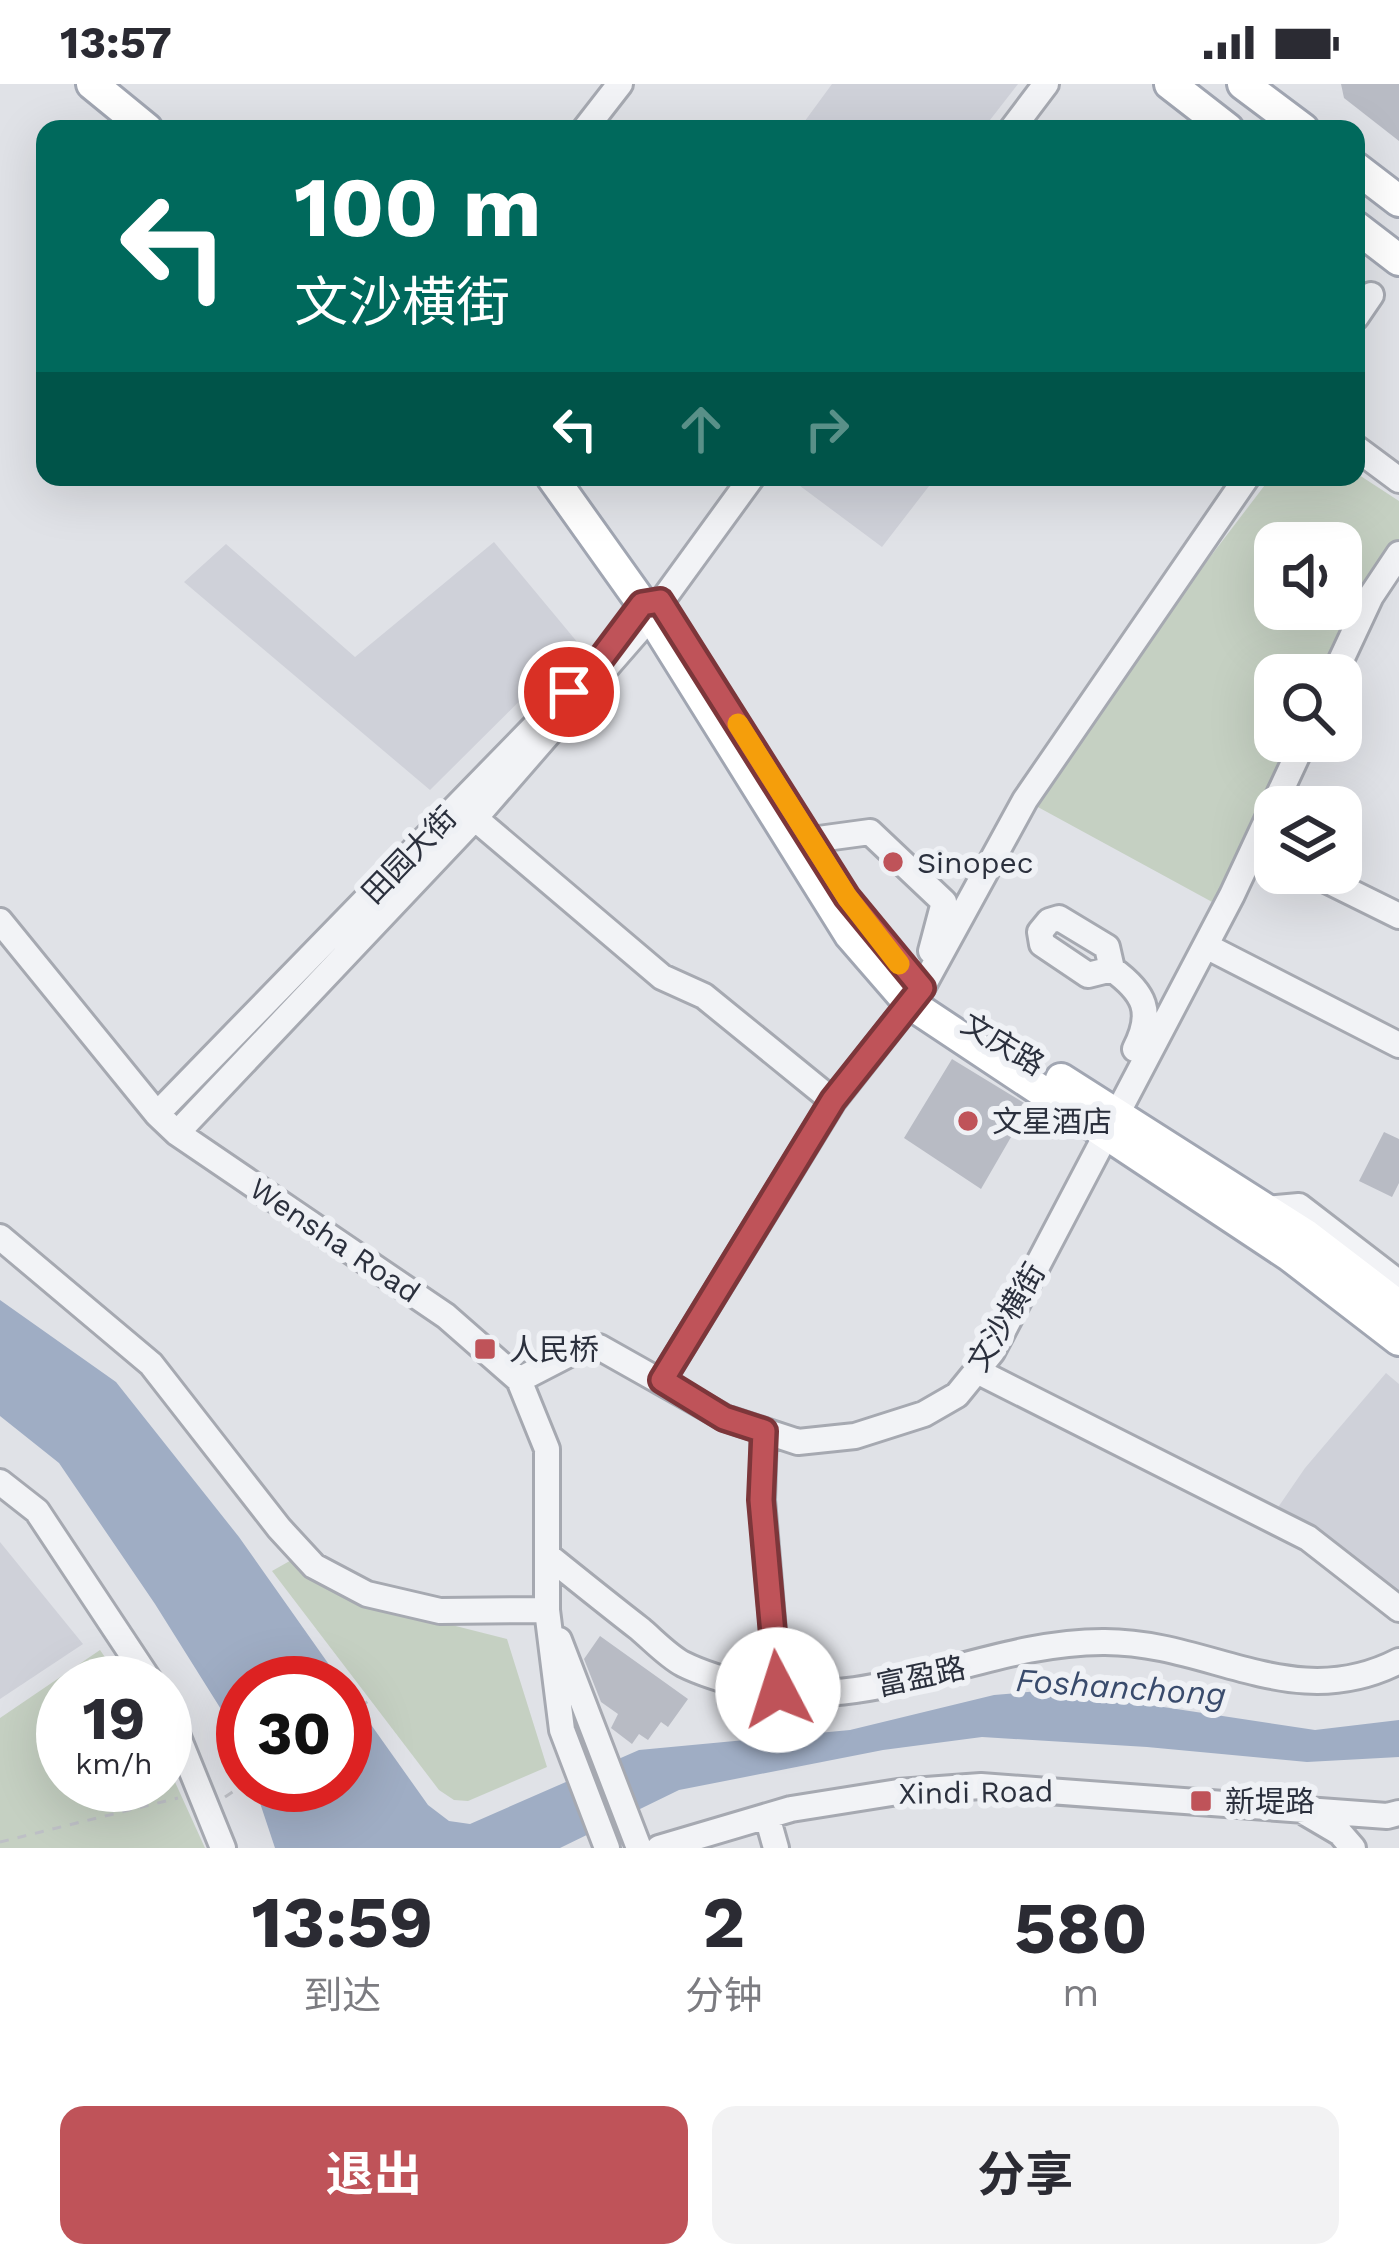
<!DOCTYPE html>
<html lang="zh">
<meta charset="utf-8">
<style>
body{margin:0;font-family:"Work Sans","Noto Sans SC",sans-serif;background:#f2f2f3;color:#2b2b33;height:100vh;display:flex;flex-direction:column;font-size:45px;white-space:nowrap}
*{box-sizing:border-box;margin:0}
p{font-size:39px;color:#7c7c81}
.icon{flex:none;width:66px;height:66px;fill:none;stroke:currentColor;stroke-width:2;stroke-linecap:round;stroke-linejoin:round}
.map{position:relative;height:1764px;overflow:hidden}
.drawer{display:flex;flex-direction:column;background:#fff;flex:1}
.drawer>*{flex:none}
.top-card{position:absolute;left:36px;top:36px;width:1329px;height:366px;border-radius:24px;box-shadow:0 12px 48px #0002;background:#00695c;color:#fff;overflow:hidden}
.fabs{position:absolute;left:1254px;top:438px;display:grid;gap:24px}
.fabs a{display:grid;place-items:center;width:108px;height:108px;border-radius:24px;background:#fff;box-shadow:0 12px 48px #0002;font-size:60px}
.speed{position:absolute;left:36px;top:1572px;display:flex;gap:24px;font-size:60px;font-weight:700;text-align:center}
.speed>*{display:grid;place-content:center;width:156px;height:156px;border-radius:50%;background:#fff;box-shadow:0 12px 48px #0002;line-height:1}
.speed small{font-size:30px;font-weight:400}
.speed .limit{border:18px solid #d22;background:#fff;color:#111}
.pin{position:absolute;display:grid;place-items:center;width:102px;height:102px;color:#fff;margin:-51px;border:6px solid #fff;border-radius:50%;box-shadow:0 3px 12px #0007}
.me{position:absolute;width:132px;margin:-66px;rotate:355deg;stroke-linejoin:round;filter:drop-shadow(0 0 9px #0008)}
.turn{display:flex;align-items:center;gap:42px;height:252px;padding:0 60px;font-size:54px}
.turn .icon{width:156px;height:156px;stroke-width:2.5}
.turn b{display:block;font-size:84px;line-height:102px}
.lanes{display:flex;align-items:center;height:114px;padding:0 60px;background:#0003;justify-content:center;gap:60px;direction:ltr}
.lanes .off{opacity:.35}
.eta{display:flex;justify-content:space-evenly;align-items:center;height:204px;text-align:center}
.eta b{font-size:72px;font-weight:700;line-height:84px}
.action{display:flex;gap:24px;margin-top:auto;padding:24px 60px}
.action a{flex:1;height:138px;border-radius:24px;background:#bf5359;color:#fff;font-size:48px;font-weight:700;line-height:138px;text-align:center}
.action a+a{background:#f2f2f3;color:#2b2b33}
.status{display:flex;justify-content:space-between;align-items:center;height:84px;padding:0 60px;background:#fff;direction:ltr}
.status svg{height:33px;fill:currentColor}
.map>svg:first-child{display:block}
.built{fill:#cfd1d9}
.green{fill:#c5d0c2;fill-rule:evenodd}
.water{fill:#9fadc4}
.building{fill:#b8bbc4}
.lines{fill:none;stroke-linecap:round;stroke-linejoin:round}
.minor-casing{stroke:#a6a9b1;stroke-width:30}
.major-casing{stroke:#a1a6b2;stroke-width:36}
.path{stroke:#bec0c6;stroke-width:3;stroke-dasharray:9 9;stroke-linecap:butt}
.minor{stroke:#f2f3f6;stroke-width:24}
.major{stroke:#fff;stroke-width:30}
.route-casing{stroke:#7c363a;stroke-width:30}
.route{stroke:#bf5359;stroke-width:21}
.slow{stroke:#f59e0b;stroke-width:21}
.poi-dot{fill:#bf5359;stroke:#eff1f5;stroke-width:4.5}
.labels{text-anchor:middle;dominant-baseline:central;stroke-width:12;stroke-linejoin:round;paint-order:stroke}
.street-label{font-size:30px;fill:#2b303d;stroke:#eff1f5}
.poi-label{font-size:30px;fill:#2b303d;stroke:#eff1f5;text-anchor:start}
.water-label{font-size:33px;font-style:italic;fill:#394b6c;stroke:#eff1f5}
</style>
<div class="status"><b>13:57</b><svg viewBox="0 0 49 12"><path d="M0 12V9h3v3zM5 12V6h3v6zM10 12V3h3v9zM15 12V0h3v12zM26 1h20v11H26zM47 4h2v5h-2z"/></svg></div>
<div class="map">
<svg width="1399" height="1764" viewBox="0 0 1399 1764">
<rect width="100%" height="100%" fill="#e0e2e7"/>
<path class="built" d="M 832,0 L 1018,0 L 983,45 L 799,45 Z
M 788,393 L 936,393 L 882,463 Z
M 494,458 L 578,559 L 430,706 L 184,498 L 226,460 L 355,573 Z
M 1386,1289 L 1399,1300 L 1399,1528 L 1270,1435 L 1305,1384 Z
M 0,1458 L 83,1560 L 0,1615 Z"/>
<path class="green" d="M 1356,389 L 1399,417 L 1399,470 L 1334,591 L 1275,591 L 1275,657 L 1303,657 L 1225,825 L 1025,716 L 1271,393 L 1356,393 ZM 1275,459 L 1341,459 L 1341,525 L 1275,525 Z
M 295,1474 L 369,1520 L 507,1555 L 547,1683 L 468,1717 L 454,1716 L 439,1706 L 272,1487 Z
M 100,1566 L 123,1599 L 63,1599 L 63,1701 L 165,1701 L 165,1676 L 205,1764 L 0,1764 L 0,1634 Z"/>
<path class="water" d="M 0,1216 L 116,1298 L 239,1453 L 342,1599 L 243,1599 L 243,1671 L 234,1646 L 155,1520 L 59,1379 L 0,1332 Z
M 345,1604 L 428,1721 L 449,1737 L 470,1740 L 639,1666 L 850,1646 L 994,1611 L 1051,1606 L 1315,1646 L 1399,1636 L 1399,1673 L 1307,1678 L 1147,1663 L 982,1653 L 883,1666 L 679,1706 L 560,1764 L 275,1764 L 254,1701 L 345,1701 Z"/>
<path class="building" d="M 1341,0 L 1399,0 L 1399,57 L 1344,14 Z
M 952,975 L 1029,1022 L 981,1105 L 904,1054 Z
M 1384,1048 L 1399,1055 L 1399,1099 L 1392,1113 L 1359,1097 Z
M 600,1552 L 688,1615 L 668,1643 L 661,1638 L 648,1656 L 639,1650 L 632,1660 L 611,1644 L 618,1630 L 601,1618 L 584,1575 Z"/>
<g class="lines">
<defs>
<path id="minor" d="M 585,45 L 620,0
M 1012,45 L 1046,0
M 1356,233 L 1371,211
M 1356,364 L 1399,396
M 1334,591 L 1371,512 L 1399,470
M 464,725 L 662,893 L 704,912 L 833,1017
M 811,756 L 870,748 L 944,818 L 931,867
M 1312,789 L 1399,832
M 0,837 L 157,1030 L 177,1049 L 446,1232 L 519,1296 L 547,1365 L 547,1526 L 562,1646 L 607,1764
M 1206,862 L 1399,961
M 1112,885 L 1088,891 L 1042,860 L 1040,848 L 1049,837 L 1059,834 L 1107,863 L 1112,885 C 1145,909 1154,928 1135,965
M 157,1030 L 534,643
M 177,1049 L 475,734 L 651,532 L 752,393
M 1266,1125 L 1299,1122 L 1399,1199
M 0,1153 L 151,1280 L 279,1444 L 314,1482 L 367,1510 L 440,1527 L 547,1526
M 977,1287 L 1308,1454 L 1399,1525
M 519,1296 L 579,1265 L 599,1263 L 725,1334 L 798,1358 L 855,1352 L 924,1330 L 957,1311 L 992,1268 L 1232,811 L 1304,657
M 662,1296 L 833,1017 L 922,904 L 1025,716 L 1247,393
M 764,1347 L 762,1416 L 778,1606
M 0,1398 L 37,1427 L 151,1599
M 547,1471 C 578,1496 609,1521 640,1545 C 653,1556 668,1572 683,1580 C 703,1590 731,1598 753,1603 C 873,1631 985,1557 1105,1558 C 1211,1558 1294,1631 1399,1577
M 559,1556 L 639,1764
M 165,1621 L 223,1764
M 1306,1729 L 1340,1749 L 1353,1764
M 767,1732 L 776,1764
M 659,1764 L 791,1725 L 898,1708 L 981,1702 L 1387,1732 L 1399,1729"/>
<path id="major" d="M 92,0 L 147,45
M 1170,0 L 1228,45
M 1243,0 L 1303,45
M 1356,84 L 1399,117
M 1356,143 L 1399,176
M 552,393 L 651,532 L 850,851 L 909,919 L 1290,1172 L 1399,1256
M 1061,995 L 1306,1151 L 1399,1222"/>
</defs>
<use href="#minor" class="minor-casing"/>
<use href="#major" class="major-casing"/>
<path class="path" d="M 345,1633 L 370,1616
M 225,1713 L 243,1701
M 0,1758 L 178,1714"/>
<use href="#minor" class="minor"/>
<use href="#major" class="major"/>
</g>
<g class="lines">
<defs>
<path id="route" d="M 569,608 L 597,580 L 642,520 L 660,517 L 847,813 L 922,904 L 833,1016 L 662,1296 L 724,1334 L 764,1347 L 761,1416 L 778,1606"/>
</defs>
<use href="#route" class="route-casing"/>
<use href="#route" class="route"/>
<path class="slow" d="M 738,640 L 847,813 L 899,880"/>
</g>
<g class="poi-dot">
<circle cx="893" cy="778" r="12"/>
<circle cx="968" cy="1037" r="12"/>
<rect x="473" y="1253" width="24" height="24" rx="6"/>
<rect x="1189" y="1705" width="24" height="24" rx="6"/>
</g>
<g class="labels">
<g class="street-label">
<text transform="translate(409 771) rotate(-46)">田园大街</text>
<text transform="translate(1003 960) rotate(31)">文庆路</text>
<text transform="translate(335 1156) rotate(34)">Wensha Road</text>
<text transform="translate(1006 1233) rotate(-59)">文沙横街</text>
<text transform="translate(921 1592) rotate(-12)">富盈路</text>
<text transform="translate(976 1708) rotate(-1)">Xindi Road</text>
</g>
<g class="poi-label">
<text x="917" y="778">Sinopec</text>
<text x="992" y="1037">文星酒店</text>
<text x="509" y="1265">人民桥</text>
<text x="1225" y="1717">新堤路</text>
</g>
<g class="water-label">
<text transform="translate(1121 1603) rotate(4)">Foshanchong</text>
</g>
</g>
</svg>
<div class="fabs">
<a><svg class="icon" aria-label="sound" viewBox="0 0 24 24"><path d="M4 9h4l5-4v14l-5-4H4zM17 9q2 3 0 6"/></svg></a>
<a><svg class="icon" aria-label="search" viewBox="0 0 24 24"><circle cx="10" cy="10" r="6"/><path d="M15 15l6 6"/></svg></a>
<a><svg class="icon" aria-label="layers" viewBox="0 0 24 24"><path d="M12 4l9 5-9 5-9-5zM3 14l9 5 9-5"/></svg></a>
</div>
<div class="speed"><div>19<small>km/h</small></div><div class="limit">30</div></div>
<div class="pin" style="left:569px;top:608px;background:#d93025"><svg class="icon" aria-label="arrive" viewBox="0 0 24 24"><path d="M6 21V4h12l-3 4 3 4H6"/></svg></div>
<svg class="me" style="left:778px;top:1606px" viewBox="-20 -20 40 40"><circle r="19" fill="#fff"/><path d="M0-13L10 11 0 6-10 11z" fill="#bf5359"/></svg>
<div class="top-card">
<div class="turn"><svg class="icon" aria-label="left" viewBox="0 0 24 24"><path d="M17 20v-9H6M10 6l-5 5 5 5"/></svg><div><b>100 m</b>文沙横街</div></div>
<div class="lanes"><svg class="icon" aria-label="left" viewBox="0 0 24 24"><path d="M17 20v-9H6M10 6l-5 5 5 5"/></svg><svg class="icon off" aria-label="ahead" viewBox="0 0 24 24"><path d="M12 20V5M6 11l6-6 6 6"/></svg><svg class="icon off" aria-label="right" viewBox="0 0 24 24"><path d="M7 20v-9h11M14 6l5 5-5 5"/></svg></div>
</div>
</div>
<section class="drawer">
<div class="eta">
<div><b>13:59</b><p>到达</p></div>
<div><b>2</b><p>分钟</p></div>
<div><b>580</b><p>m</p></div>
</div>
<div class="action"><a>退出</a><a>分享</a></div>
</section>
